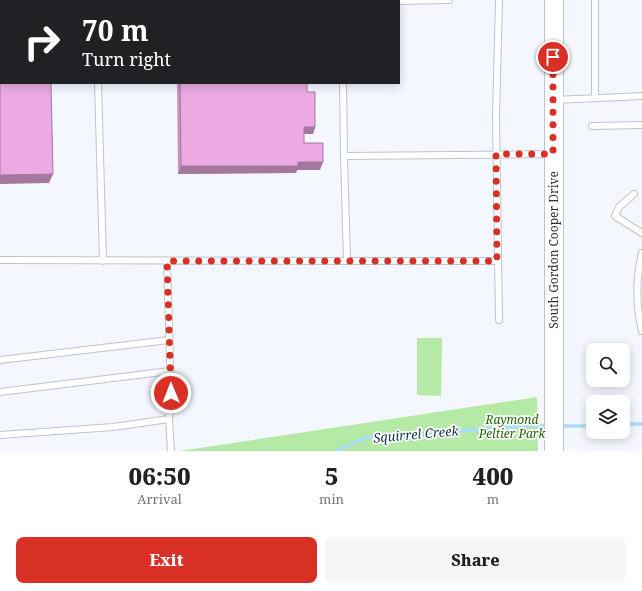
<!DOCTYPE html>
<style>
body{margin:0;font-family:"Noto Serif",serif;background:#f6f6f6;color:#202124;height:100vh;display:flex;flex-direction:column;font-size:15px;white-space:nowrap}
*{box-sizing:border-box;margin:0}
p{font-size:13px;color:#757577}
.icon{flex:none;width:22px;height:22px;fill:none;stroke:currentColor;stroke-width:2;stroke-linecap:round;stroke-linejoin:round}
.map{position:relative;height:451px;overflow:hidden}
.side{display:flex;flex-direction:column;background:#fff;flex:1}
.side>*{flex:none}
.top-card{position:absolute;left:0px;top:0px;width:400px;height:84px;box-shadow:0 2px 10px #0003;background:#202124;color:#fff;overflow:hidden}
.buttons{position:absolute;left:586px;top:343px;display:grid;gap:8px}
.buttons a{display:grid;place-items:center;width:44px;height:44px;border-radius:8px;background:#fff;box-shadow:0 2px 10px #0003;font-size:20px}
.pin{position:absolute;display:grid;place-items:center;width:34px;height:34px;color:#fff;margin:-17px;border:2px solid #fff;border-radius:50%;box-shadow:0 1px 4px #0007}
.me{position:absolute;width:44px;margin:-22px;rotate:359deg;stroke-linejoin:round;filter:drop-shadow(0 0 3px #0008)}
.turn{display:flex;align-items:center;gap:14px;height:84px;padding:0 16px;font-size:18px}
.turn .icon{width:52px;height:52px;stroke-width:2.5}
.turn b{display:block;font-size:28px;line-height:34px}
.eta{display:flex;justify-content:space-evenly;align-items:center;height:68px;text-align:center}
.eta b{font-size:24px;font-weight:800;line-height:28px}
.action{display:flex;gap:8px;margin-top:auto;padding:8px 16px}
.action a{flex:1;height:46px;border-radius:8px;background:#d93025;color:#fff;font-size:16px;font-weight:800;line-height:46px;text-align:center}
.action a+a{background:#f6f6f6;color:#202124}
.map>svg:first-child{display:block}
.green{fill:#b5e9a6}
.lines{fill:none;stroke-linecap:round;stroke-linejoin:round}
.stream{stroke:#a9dcf5;stroke-width:3.5}
.lane-casing{stroke:#bdc4cc;stroke-width:8}
.secondary-casing{stroke:#bdc4cc;stroke-width:20}
.lane{stroke:#fff;stroke-width:6}
.secondary{stroke:#fff;stroke-width:18}
.wall{fill:#ca92c2}
.shaded-wall{fill:#a4779e}
.building{fill:#ebaae2;stroke:#a4779e}
.route{stroke:#d93025;stroke-width:7;stroke-dasharray:0 12.6}
.labels{text-anchor:middle;dominant-baseline:central;stroke-width:3.5;stroke-linejoin:round;paint-order:stroke}
.street-label{font-size:12px;fill:#303236;stroke:#fff}
.park-label{font-size:12px;font-style:italic;fill:#226305;stroke:#fff}
.water-label{font-size:13px;font-style:italic;fill:#0a3546;stroke:#fff}
</style>
<div class="map">
<svg width="642" height="451" viewBox="0 0 642 451">
<rect width="100%" height="100%" fill="#f4f8fe"/>
<path class="green" d="M 417,338 L 442,338 L 441,396 L 417,395 Z
M 537,397 L 538,451 L 179,451 L 180,451 Z"/>
<g class="lines">
<path class="stream" d="M 623,424 L 642,424
M 559,426 L 593,426
M 337,451 L 362,439 L 374,437 L 525,426 L 549,426"/>
<defs>
<path id="lane" d="M 96,0 L 96,1
M 499,0 L 496,117 L 499,320
M 344,1 L 344,0
M 365,1 L 366,0
M 399,1 L 449,0
M 98,83 L 103,261
M 343,83 L 344,156 L 553,154
M 595,98 L 595,0
M 555,100 L 642,96
M 592,126 L 642,125
M 634,194 L 619,207 L 615,216 L 642,233
M 642,253 C 636,278 636,306 642,331
M 0,260 L 347,261 L 344,156
M 347,261 L 497,261
M 0,360 L 169,340
M 0,392 L 170,371
M 169,419 L 171,451
M 0,435 L 113,427 L 169,419 L 171,393 L 167,261"/>
<path id="secondary" d="M 554,0 L 554,451"/>
</defs>
<use href="#lane" class="lane-casing"/>
<use href="#secondary" class="secondary-casing"/>
<use href="#lane" class="lane"/>
<use href="#secondary" class="secondary"/>
</g>
<path class="wall" d="M 177,83 L 307,83 L 307,92 L 315,127 L 313,134 L 304,134 L 304,143 L 320,170 L 297,170 L 296,173 L 178,174 Z"/>
<path class="shaded-wall" d="M 304,127 L 315,127 L 313,134 L 302,134 Z
M 298,162 L 323,162 L 320,170 L 297,170 L 296,173 L 178,174 L 181,166 Z
M 53,174 L 49,183 L 0,184 L 0,175 Z"/>
<path class="building" d="M 180,0 L 305,0 L 305,1 L 180,1 Z
M 0,16 L 1,16 L 1,83 L 51,83 L 53,174 L 0,175 Z
M 180,83 L 307,83 L 307,92 L 315,92 L 315,127 L 304,127 L 304,143 L 323,143 L 323,162 L 298,162 L 298,166 L 181,166 Z"/>
<g class="lines">
<path class="route" d="M 171,393 L 167,261 L 497,261 L 496,154 L 553,154 L 553,57"/>
</g>
<g class="labels">
<g class="street-label">
<text transform="translate(553 250) rotate(-90)">South Gordon Cooper Drive</text>
</g>
<g class="park-label">
<text x="512" y="419">Raymond<tspan x="512" dy="14">Peltier Park</tspan></text>
</g>
<g class="water-label">
<text transform="translate(416 434) rotate(-5)">Squirrel Creek</text>
</g>
</g>
</svg>
<div class="buttons">
<a><svg class="icon" aria-label="search" viewBox="0 0 24 24"><circle cx="10" cy="10" r="6"/><path d="M15 15l6 6"/></svg></a>
<a><svg class="icon" aria-label="layers" viewBox="0 0 24 24"><path d="M12 4l9 5-9 5-9-5zM3 14l9 5 9-5"/></svg></a>
</div>
<div class="pin" style="left:553px;top:57px;background:#d93025"><svg class="icon" aria-label="arrive" viewBox="0 0 24 24"><path d="M6 21V4h12l-3 4 3 4H6"/></svg></div>
<svg class="me" style="left:171px;top:393px" viewBox="-20 -20 40 40"><circle r="17" fill="#d93025" stroke="#fff" stroke-width="3"/><path d="M0-11L8 9 0 5-8 9z" fill="#fff"/></svg>
<div class="top-card">
<div class="turn"><svg class="icon" aria-label="right" viewBox="0 0 24 24"><path d="M7 20v-9h11M14 6l5 5-5 5"/></svg><div><b>70 m</b>Turn right</div></div>
</div>
</div>
<section class="side">
<div class="eta">
<div><b>06:50</b><p>Arrival</p></div>
<div><b>5</b><p>min</p></div>
<div><b>400</b><p>m</p></div>
</div>
<div class="action"><a>Exit</a><a>Share</a></div>
</section>
